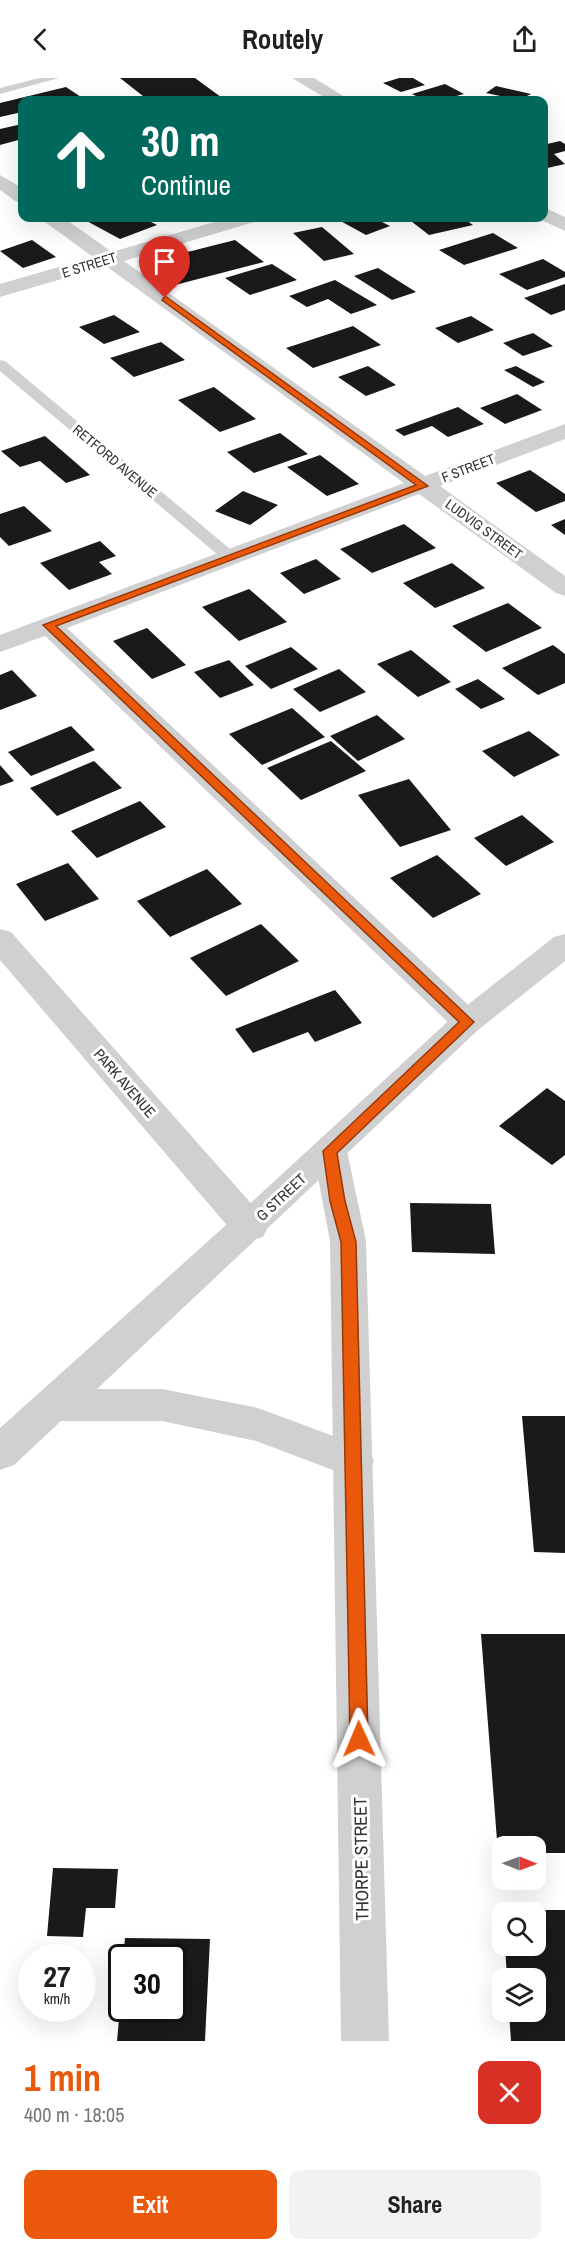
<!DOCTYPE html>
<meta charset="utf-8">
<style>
body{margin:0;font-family:"Archivo Narrow",sans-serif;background:#f2f2f2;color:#202124;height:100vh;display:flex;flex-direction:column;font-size:22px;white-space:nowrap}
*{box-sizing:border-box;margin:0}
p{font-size:20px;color:#757577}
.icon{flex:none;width:33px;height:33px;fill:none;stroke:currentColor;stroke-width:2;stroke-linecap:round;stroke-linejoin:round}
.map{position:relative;height:1963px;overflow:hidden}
.drawer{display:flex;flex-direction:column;background:#fff;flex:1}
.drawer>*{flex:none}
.top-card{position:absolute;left:18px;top:18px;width:530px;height:126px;border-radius:12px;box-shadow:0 6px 24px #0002;background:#00695c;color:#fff;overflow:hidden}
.needle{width:39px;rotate:91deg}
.controls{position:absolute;left:492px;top:1758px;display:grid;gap:12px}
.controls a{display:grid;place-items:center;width:54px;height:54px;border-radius:12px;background:#fff;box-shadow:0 6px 24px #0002;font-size:30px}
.speed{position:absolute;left:18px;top:1866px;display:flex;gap:12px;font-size:30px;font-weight:700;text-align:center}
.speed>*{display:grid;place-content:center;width:78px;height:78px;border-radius:50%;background:#fff;box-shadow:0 6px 24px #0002;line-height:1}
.speed small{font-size:15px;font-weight:400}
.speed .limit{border:3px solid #111;border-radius:9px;background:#fff;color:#111}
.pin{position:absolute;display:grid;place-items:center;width:51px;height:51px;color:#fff;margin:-62px -26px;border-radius:50% 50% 50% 0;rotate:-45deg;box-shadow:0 0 6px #0007}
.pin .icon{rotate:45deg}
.me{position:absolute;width:66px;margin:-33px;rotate:359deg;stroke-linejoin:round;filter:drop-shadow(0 0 4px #0008)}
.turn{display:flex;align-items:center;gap:21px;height:126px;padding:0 24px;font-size:27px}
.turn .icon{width:78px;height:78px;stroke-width:2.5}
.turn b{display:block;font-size:42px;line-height:51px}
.round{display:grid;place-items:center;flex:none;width:63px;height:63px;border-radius:12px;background:#f2f2f2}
.headline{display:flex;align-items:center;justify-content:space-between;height:102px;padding:0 24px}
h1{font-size:36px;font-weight:700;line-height:45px;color:#ea580c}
.action{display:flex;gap:12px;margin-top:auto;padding:12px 24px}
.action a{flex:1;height:69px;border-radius:12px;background:#ea580c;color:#fff;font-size:24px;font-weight:700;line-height:69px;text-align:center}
.action a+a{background:#f2f2f2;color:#202124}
header{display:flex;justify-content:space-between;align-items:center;height:78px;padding:0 24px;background:#fff;font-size:27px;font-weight:700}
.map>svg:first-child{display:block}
.building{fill:#1a1a1a}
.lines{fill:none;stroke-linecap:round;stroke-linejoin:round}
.service{fill:#d0d0d0;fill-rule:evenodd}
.minor{fill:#d0d0d0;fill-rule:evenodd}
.tertiary{fill:#d0d0d0;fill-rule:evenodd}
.route{fill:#ea580c;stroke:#983908;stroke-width:1.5}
.labels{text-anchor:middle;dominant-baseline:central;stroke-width:6;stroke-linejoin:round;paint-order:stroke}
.far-street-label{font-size:14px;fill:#333;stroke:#fff}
.street-label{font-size:15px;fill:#333;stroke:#fff}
.near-street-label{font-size:18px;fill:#333;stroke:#fff}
</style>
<header><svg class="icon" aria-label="back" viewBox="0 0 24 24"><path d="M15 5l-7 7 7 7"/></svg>Routely<svg class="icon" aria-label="share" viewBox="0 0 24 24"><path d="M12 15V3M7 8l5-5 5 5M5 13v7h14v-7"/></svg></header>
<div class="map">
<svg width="565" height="1963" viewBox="0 0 565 1963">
<rect width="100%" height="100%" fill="#fff"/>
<path class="building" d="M 120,0 L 195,0 L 225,22 L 148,22 Z
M 399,0 L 413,0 L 425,7 L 401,14 L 383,5 Z
M 445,6 L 464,16 L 441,22 L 424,22 L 412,16 Z
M 496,8 L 531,16 L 519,22 L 486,15 Z
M 66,9 L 81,19 L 66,22 L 22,22 L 22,34 L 0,39 L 0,25 Z
M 22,46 L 22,61 L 0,67 L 0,51 Z
M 560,63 L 565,66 L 565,73 L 554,76 L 565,86 L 543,91 L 543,67 Z
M 86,140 L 143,140 L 157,147 L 120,161 L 83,141 Z
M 335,140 L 374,140 L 390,148 L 366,157 Z
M 407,140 L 463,140 L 473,147 L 429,157 Z
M 322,149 L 354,176 L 324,183 L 293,155 Z
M 493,155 L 518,170 L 464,187 L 439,172 Z
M 32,162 L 56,179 L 23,190 L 0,173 Z
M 235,162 L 264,184 L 175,207 L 148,184 Z
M 543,181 L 565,194 L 565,199 L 527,212 L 499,196 Z
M 272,186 L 297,202 L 250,217 L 225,200 Z
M 378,190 L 416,214 L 392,222 L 354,198 Z
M 335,202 L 377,227 L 351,236 L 328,221 L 307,229 L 289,218 Z
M 565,206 L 565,232 L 551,237 L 524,220 Z
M 114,237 L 140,254 L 104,266 L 79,249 Z
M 471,238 L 494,252 L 458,265 L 435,250 Z
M 353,248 L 381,267 L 313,290 L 286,270 Z
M 533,255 L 553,268 L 523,278 L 503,265 Z
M 161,264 L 185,282 L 134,299 L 110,280 Z
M 368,288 L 396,307 L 366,318 L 338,299 Z
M 516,288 L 545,304 L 533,309 L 504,292 Z
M 214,309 L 256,341 L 220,354 L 178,322 Z
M 517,316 L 542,332 L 505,346 L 480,330 Z
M 458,329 L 484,346 L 448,359 L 432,348 L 404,358 L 395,352 Z
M 280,355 L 308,376 L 254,395 L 227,374 Z
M 45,358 L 90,397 L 66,405 L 40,383 L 20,389 L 1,373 Z
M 320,377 L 359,406 L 327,418 L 287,389 Z
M 530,392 L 565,416 L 565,423 L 536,434 L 496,405 Z
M 243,413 L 278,427 L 250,447 L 215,433 Z
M 24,428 L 52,453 L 9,468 L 0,459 L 0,436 Z
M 565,441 L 565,457 L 551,447 Z
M 404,446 L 436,470 L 372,495 L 340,471 Z
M 100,463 L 116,478 L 99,484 L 112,496 L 69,512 L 40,485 Z
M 316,481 L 341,501 L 304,516 L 280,495 Z
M 452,485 L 485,510 L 435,530 L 403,505 Z
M 249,511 L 287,544 L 239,563 L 202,529 Z
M 508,525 L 542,550 L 486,574 L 452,548 Z
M 147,550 L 186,587 L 152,601 L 113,563 Z
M 553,567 L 565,576 L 565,605 L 538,617 L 502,590 Z
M 291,569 L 318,591 L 271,611 L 245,588 Z
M 411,572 L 451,604 L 418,619 L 377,586 Z
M 229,582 L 254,607 L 220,620 L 194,594 Z
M 339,591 L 366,614 L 320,634 L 293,611 Z
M 12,592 L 37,618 L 0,632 L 0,597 Z
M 478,601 L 505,621 L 481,631 L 455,611 Z
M 292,630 L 325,659 L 262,687 L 229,656 Z
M 377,637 L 405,661 L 358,683 L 330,658 Z
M 71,648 L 95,672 L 31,698 L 8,674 Z
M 529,653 L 560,677 L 514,699 L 482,673 Z
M 331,663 L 366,693 L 301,722 L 267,690 Z
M 94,683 L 122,710 L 57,738 L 30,710 Z
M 0,687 L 14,703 L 0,708 Z
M 409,701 L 451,752 L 400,769 L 358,717 Z
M 140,723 L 166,749 L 97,780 L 71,753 Z
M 522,737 L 554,764 L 506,788 L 474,760 Z
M 437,777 L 481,816 L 433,840 L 390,800 Z
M 68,785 L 99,821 L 45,843 L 16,806 Z
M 207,791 L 242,826 L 170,859 L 137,823 Z
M 261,846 L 299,883 L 226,918 L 190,880 Z
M 335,912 L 362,945 L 315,964 L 308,954 L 253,975 L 235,951 Z
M 547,1010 L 565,1023 L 565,1077 L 552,1087 L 499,1048 Z
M 410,1125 L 491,1126 L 495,1176 L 412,1174 Z
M 522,1338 L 565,1338 L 565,1475 L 534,1474 Z
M 481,1556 L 565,1556 L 565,1775 L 536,1775 L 536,1768 L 502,1768 L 502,1775 L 498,1775 Z
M 53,1790 L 118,1791 L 115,1830 L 86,1830 L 83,1859 L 47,1858 Z
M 502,1832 L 565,1832 L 565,1963 L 511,1963 L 509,1934 L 536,1934 L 536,1900 L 507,1900 L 505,1868 L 536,1868 L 536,1834 L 502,1834 Z
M 125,1860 L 210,1861 L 205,1963 L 117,1963 L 120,1930 L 172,1930 L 172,1880 L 123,1880 Z"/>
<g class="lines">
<path class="service" d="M 39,0 L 59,0 L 0,16 L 0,10 Z
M 0,282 L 5,283 L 236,476 L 238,479 L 236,482 L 224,482 L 0,293 Z"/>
<path class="minor" d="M 292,0 L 314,0 L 350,22 L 329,22 Z
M 0,97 L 22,110 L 22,125 L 15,123 L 0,112 Z
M 543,129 L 565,139 L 565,153 L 537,140 L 543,140 Z
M 43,140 L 64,140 L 112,174 L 228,140 L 256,140 L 254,144 L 124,183 L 425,398 L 565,346 L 565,361 L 440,408 L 565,498 L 565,518 L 556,515 L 419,416 L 67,550 L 478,936 L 483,944 L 478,952 L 467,956 L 456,952 L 45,558 L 0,574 L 0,557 L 404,405 L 106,188 L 0,219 L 0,206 L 93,179 L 45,144 Z
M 0,851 L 11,854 L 263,1139 L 268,1149 L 263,1159 L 250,1163 L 237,1159 L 0,882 Z
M 330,1060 L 342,1064 L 347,1073 L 366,1163 L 389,1963 L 341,1963 L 330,1163 L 313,1073 L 318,1064 Z"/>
<path class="tertiary" d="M 565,856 L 565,883 L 478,952 L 97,1311 L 162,1311 L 258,1330 L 368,1371 L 374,1383 L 368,1395 L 354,1400 L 256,1363 L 162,1343 L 61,1343 L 14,1387 L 0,1392 L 0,1350 L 255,1121 L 456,936 L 554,859 Z"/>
</g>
<path class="route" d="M 165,218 L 428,408 L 56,548 L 474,944 L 337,1075 L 345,1123 L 356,1164 L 368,1661 L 366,1667 L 359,1670 L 353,1667 L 350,1661 L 341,1164 L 330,1123 L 323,1073 L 459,944 L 43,547 L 416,407 L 162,222 Z"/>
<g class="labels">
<g class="far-street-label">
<text transform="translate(89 187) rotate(-17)">E STREET</text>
<text transform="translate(115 383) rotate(40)">RETFORD AVENUE</text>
<text transform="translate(468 390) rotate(-21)">F STREET</text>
<text transform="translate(484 451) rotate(36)">LUDVIG STREET</text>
</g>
<g class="street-label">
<text transform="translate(125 1005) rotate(49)">PARK AVENUE</text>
<text transform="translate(281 1119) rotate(-43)">G STREET</text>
</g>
<g class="near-street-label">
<text transform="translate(361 1781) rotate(-91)">THORPE STREET</text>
</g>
</g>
</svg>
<div class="controls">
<a><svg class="needle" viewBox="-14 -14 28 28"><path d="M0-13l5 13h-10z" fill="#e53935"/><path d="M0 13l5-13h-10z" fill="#757577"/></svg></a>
<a><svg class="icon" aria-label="search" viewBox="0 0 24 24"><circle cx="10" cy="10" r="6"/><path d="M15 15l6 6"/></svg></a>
<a><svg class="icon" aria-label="layers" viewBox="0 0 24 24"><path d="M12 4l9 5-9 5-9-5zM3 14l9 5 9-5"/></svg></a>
</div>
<div class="speed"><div>27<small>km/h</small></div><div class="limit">30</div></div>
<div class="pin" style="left:165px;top:220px;background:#d93025"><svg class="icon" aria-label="arrive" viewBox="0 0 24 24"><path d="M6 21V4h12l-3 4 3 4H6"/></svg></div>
<svg class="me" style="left:359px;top:1661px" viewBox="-20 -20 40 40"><path d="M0-17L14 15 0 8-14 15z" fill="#ea580c" stroke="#fff" stroke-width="4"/></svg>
<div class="top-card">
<div class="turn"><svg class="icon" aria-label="ahead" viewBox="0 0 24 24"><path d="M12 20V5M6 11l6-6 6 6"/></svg><div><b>30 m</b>Continue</div></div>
</div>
</div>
<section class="drawer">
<div class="headline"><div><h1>1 min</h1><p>400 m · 18:05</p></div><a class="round" style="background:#d93025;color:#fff"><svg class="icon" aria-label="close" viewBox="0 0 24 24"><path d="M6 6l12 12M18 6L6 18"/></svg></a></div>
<div class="action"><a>Exit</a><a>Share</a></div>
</section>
